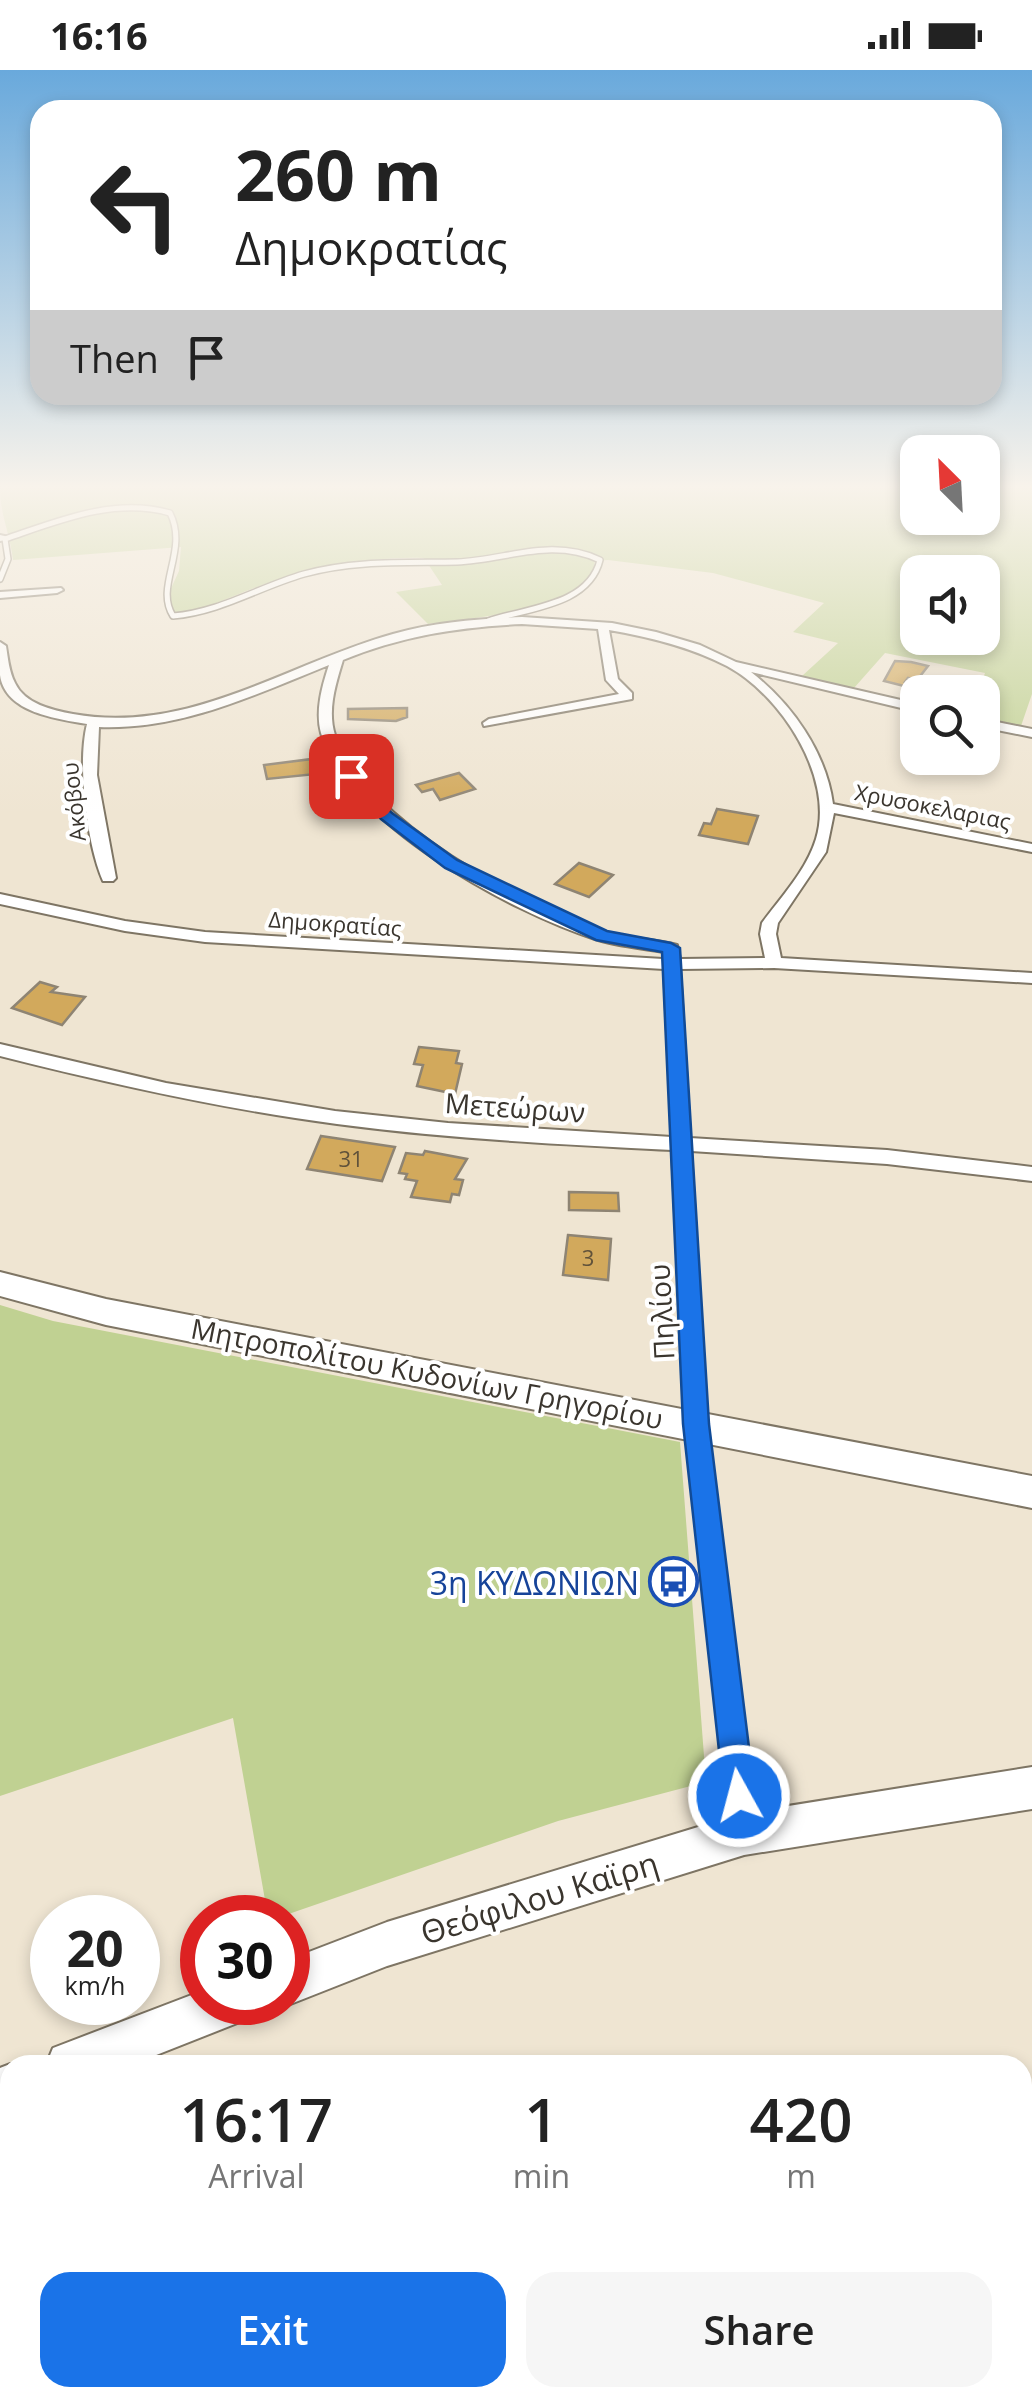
<!DOCTYPE html>
<meta charset="utf-8">
<style>
body{margin:0;font-family:"Open Sans",sans-serif;background:#f6f6f6;color:#222;height:100vh;display:flex;flex-direction:column;font-size:38px;white-space:nowrap}
*{box-sizing:border-box;margin:0}
p{font-size:32px;color:#767676}
.icon{flex:none;width:55px;height:55px;fill:none;stroke:currentColor;stroke-width:2;stroke-linecap:round;stroke-linejoin:round}
.map{position:relative;flex:1;overflow:hidden}
.side{position:absolute;left:0px;top:1985px;width:1032px;height:352px;display:flex;flex-direction:column;background:#fff;border-radius:30px 30px 0 0;box-shadow:0 5px 15px #0003}
.side>*{flex:none}
.banner{position:absolute;left:30px;top:30px;width:972px;height:305px;border-radius:30px;box-shadow:0 5px 15px #0003;background:#fff;color:#222;overflow:hidden}
.needle{width:65px;rotate:336deg}
.controls{position:absolute;left:900px;top:365px;display:grid;gap:20px}
.controls a{display:grid;place-items:center;width:100px;height:100px;border-radius:20px;background:#fff;box-shadow:0 5px 15px #0003;font-size:50px}
.speed{position:absolute;left:30px;top:1825px;display:flex;gap:20px;font-size:50px;font-weight:700;text-align:center}
.speed>*{display:grid;place-content:center;width:130px;height:130px;border-radius:50%;background:#fff;box-shadow:0 5px 15px #0003;line-height:1}
.speed small{font-size:25px;font-weight:400}
.speed .limit{border:15px solid #d22;background:#fff;color:#111}
.pin{position:absolute;display:grid;place-items:center;width:85px;height:85px;color:#fff;margin:-42px;border-radius:20px;box-shadow:0 5px 15px #0006}
.me{position:absolute;width:110px;margin:-55px;rotate:353deg;stroke-linejoin:round;filter:drop-shadow(0 0 8px #0008)}
.turn{display:flex;align-items:center;gap:35px;height:210px;padding:0 40px;font-size:45px}
.turn .icon{width:130px;height:130px;stroke-width:2.5}
.turn b{display:block;font-size:70px;line-height:85px}
.then{display:flex;align-items:center;height:95px;padding:0 40px;background:#0003;gap:20px;font-size:38px}
.eta{display:flex;justify-content:space-evenly;align-items:center;height:170px;text-align:center}
.eta b{font-size:60px;font-weight:600;line-height:70px}
.button{display:flex;gap:20px;margin-top:auto;padding:20px 40px}
.button a{flex:1;height:115px;border-radius:30px;background:#1a73e8;color:#fff;font-size:40px;font-weight:600;line-height:115px;text-align:center}
.button a+a{background:#f6f6f6;color:#222}
.status{display:flex;justify-content:space-between;align-items:center;height:70px;padding:0 50px;background:#fff;direction:ltr}
.status svg{height:28px;fill:currentColor}
.map>svg:first-child{display:block}
.green{fill:#c0d192;fill-rule:evenodd}
.building{fill:#d2a95c;stroke:#8e8473;stroke-width:2.5}
.lines{fill:none;stroke-linecap:round;stroke-linejoin:round}
.lane-casing{stroke:#7e7564;stroke-width:8}
.street-casing{stroke:#7e7564;stroke-width:4}
.secondary-casing{stroke:#7e7564;stroke-width:4}
.lane{stroke:#fff;stroke-width:5}
.street{fill:#fff;fill-rule:evenodd}
.secondary{fill:#fff;fill-rule:evenodd}
.route{fill:#1a73e8;stroke:#114b97;stroke-width:2.5}
.labels{text-anchor:middle;dominant-baseline:central;stroke-width:8;stroke-linejoin:round;paint-order:stroke}
.far-street-label{font-size:22px;fill:#3a352e;stroke:#fff}
.number-label{font-size:22px;fill:#60523a}
.street-label{font-size:28px;fill:#3a352e;stroke:#fff}
.near-transit-label{font-size:32px;fill:#164399;stroke:#fff;text-anchor:end}
.near-street-label{font-size:32px;fill:#3a352e;stroke:#fff}
</style>
<div class="status"><b>16:16</b><svg viewBox="0 0 49 12"><path d="M0 12V9h3v3zM5 12V6h3v6zM10 12V3h3v9zM15 12V0h3v12zM26 1h20v11H26zM47 4h2v5h-2z"/></svg></div>
<div class="map">
<svg width="1032" height="2336" viewBox="0 0 1032 2336">
<rect width="100%" height="100%" fill="#efe5d2"/>
<path class="green" d="M 0,418 L 917,418 L 918,448 L 982,448 L 983,418 L 1032,418 L 1032,624 L 1021,656 L 983,647 L 982,622 L 978,622 L 985,603 L 885,583 L 854,618 L 802,606 L 838,573 L 793,562 L 824,533 L 713,503 L 608,490 L 595,491 C 591,539 467,549 428,554 L 396,522 L 442,515 L 424,488 C 371,486 312,498 262,515 C 231,526 205,540 173,545 L 167,527 L 179,501 L 181,477 L 13,490 C 10,464 0,444 0,418 ZM 918,502 L 982,502 L 982,568 L 918,568 Z
M 0,1235 L 53,1251 L 680,1372 L 706,1712 L 558,1751 L 277,1848 L 268,1847 L 233,1648 L 0,1726 Z"/>
<path class="building" d="M 895,591 L 911,592 L 928,596 L 917,610 L 908,608 L 905,612 L 914,614 L 912,618 L 884,611 Z
M 407,638 L 407,647 L 396,651 L 348,649 L 348,639 Z
M 312,689 L 316,704 L 267,709 L 264,695 Z
M 459,703 L 475,719 L 440,730 L 433,719 L 422,722 L 416,715 Z
M 717,739 L 758,746 L 748,774 L 699,765 L 704,753 L 711,754 Z
M 579,793 L 613,805 L 589,827 L 555,814 Z
M 40,912 L 57,917 L 51,922 L 85,927 L 62,955 L 12,938 Z
M 419,977 L 459,981 L 456,993 L 462,994 L 455,1024 L 417,1016 L 423,995 L 414,994 Z
M 321,1066 L 395,1077 L 382,1111 L 307,1099 Z
M 425,1081 L 467,1089 L 455,1109 L 463,1110 L 459,1125 L 452,1124 L 450,1132 L 411,1127 L 417,1111 L 405,1109 L 407,1104 L 399,1103 L 406,1083 L 423,1085 Z
M 569,1122 L 618,1123 L 619,1141 L 569,1140 Z
M 568,1165 L 611,1169 L 608,1210 L 563,1205 Z"/>
<g class="lines">
<defs>
<path id="lane" d="M 0,509 L 8,489 L 5,469 C 58,451 114,427 170,443 C 189,481 154,516 173,546 C 220,542 259,517 304,504 C 354,490 406,493 457,492 C 507,490 551,467 600,490 C 589,536 526,538 488,551"/>
<path id="street" d="M 0,465 L 9,467 L 10,469 L 0,471 Z
M 61,518 L 63,520 L 57,523 L 0,528 L 0,522 Z
M 522,547 L 612,553 L 656,562 L 700,575 L 736,592 L 918,634 L 918,642 L 751,602 C 792,634 826,682 833,734 L 1032,774 L 1032,782 L 834,743 L 826,782 L 778,853 L 776,864 L 781,888 L 1032,903 L 1032,913 L 774,898 L 680,899 L 690,1068 L 887,1080 L 1032,1097 L 1032,1111 L 887,1094 L 691,1081 L 707,1354 L 758,1764 L 754,1774 L 744,1778 L 734,1774 L 730,1764 L 685,1354 L 672,1080 C 560,1074 448,1069 337,1054 C 223,1039 111,1014 0,986 L 0,974 L 166,1013 L 335,1041 L 448,1053 L 672,1067 L 664,899 L 205,872 L 125,861 L 0,834 L 0,824 L 125,851 L 205,862 L 663,889 L 663,882 C 641,878 617,876 595,869 C 511,842 346,753 321,663 C 315,641 322,616 329,595 C 254,625 182,660 99,657 L 97,705 L 116,808 L 113,811 L 103,811 C 87,774 77,694 87,654 C 58,649 5,643 0,605 C 0,595 0,583 0,572 L 6,576 C 8,588 9,602 15,613 C 25,634 52,640 73,644 C 189,665 286,594 393,564 C 435,552 478,549 522,547 ZM 522,554 L 598,559 L 606,610 L 619,624 L 489,649 L 483,653 L 484,656 L 632,629 L 632,623 L 618,609 L 609,560 C 650,567 690,577 727,596 C 781,625 835,708 816,769 C 806,801 781,827 762,853 L 760,864 L 765,888 L 680,889 L 677,875 C 654,869 631,869 608,863 C 527,839 363,749 335,665 C 327,640 336,613 343,590 C 401,566 459,557 522,554 Z
M 982,649 L 1032,659 L 1032,667 L 982,657 Z
M 1032,2313 L 1032,2336 L 991,2336 L 994,2328 L 1022,2328 L 1022,2315 Z"/>
<path id="secondary" d="M 0,1202 L 106,1229 L 1032,1406 L 1032,1438 L 106,1255 L 0,1226 Z
M 1032,1697 L 1032,1739 L 744,1785 L 387,1896 L 288,1935 L 283,1932 L 288,1932 L 288,1890 L 387,1852 L 744,1743 Z
M 202,1921 L 202,1932 L 257,1932 L 250,1948 L 131,1995 L 46,1995 L 53,1978 Z
M 10,1994 L 10,2042 L 0,2046 L 0,1998 Z"/>
</defs>
<use href="#lane" class="lane-casing"/>
<use href="#street" class="street-casing"/>
<use href="#secondary" class="secondary-casing"/>
<use href="#lane" class="lane"/>
<use href="#street" class="street"/>
<use href="#secondary" class="secondary"/>
</g>
<linearGradient id="sky" x2="0" y2="1"><stop stop-color="#69a9dc"/><stop offset="0.56" stop-color="#f8f3eb"/><stop offset="1" stop-color="#f8f3eb" stop-opacity="0"/></linearGradient>
<rect width="1032" height="745" fill="url(#sky)"/>
<path class="route" d="M 351,701 L 392,743 L 457,790 L 607,861 L 671,873 L 680,878 L 709,1354 L 755,1726 L 750,1738 L 739,1742 L 728,1738 L 724,1726 L 683,1354 L 662,882 L 596,870 L 445,798 L 381,749 L 343,706 Z"/>
<defs>
<symbol id="bus-ring" viewBox="-11 -11 22 22"><circle r="9.5" fill="#fff" stroke="#1a4fb4" stroke-width="1.5"/><path d="M-5-6H5V4H4V6H2V4H-2V6H-4V4H-5ZM-3.5-4V0h7V-4ZM-3.5 1.2v1.5H-2V1.2ZM2 1.2v1.5H3.5V1.2Z" fill="#1a4fb4"/></symbol>
</defs>
<g fill-rule="evenodd">
<use href="#bus-ring" x="646" y="1484" width="55" height="55"/>
</g>
<g class="labels">
<g class="far-street-label">
<text transform="translate(73 732) rotate(-96)">Ακόβου</text>
<text transform="translate(933 736) rotate(11)">Χρυσοκελαριας</text>
<text transform="translate(335 853) rotate(4)">Δημοκρατίας</text>
</g>
<g class="number-label">
<text x="351" y="1088">31</text>
<text x="588" y="1187">3</text>
</g>
<g class="street-label">
<text transform="translate(515 1037) rotate(4)">Μετεώρων</text>
<text transform="translate(661 1242) rotate(-93)">Πηλίου</text>
<text transform="translate(427 1303) rotate(11)">Μητροπολίτου Κυδονίων Γρηγορίου</text>
</g>
<g class="near-transit-label">
<text x="639" y="1512">3η ΚΥΔΩΝΙΩΝ</text>
</g>
<g class="near-street-label">
<text transform="translate(539 1827) rotate(-17)">Θεόφιλου Καϊρη</text>
</g>
</g>
</svg>
<div class="controls">
<a><svg class="needle" viewBox="-14 -14 28 28"><path d="M0-13l5 13h-10z" fill="#e53935"/><path d="M0 13l5-13h-10z" fill="#767676"/></svg></a>
<a><svg class="icon" aria-label="sound" viewBox="0 0 24 24"><path d="M4 9h4l5-4v14l-5-4H4zM17 9q2 3 0 6"/></svg></a>
<a><svg class="icon" aria-label="search" viewBox="0 0 24 24"><circle cx="10" cy="10" r="6"/><path d="M15 15l6 6"/></svg></a>
</div>
<div class="speed"><div>20<small>km/h</small></div><div class="limit">30</div></div>
<div class="pin" style="left:351px;top:706px;background:#d93025"><svg class="icon" aria-label="arrive" viewBox="0 0 24 24"><path d="M6 21V4h12l-3 4 3 4H6"/></svg></div>
<svg class="me" style="left:739px;top:1726px" viewBox="-20 -20 40 40"><circle r="17" fill="#1a73e8" stroke="#fff" stroke-width="3"/><path d="M0-11L8 9 0 5-8 9z" fill="#fff"/></svg>
<div class="banner">
<div class="turn"><svg class="icon" aria-label="left" viewBox="0 0 24 24"><path d="M17 20v-9H6M10 6l-5 5 5 5"/></svg><div><b>260 m</b>Δημοκρατίας</div></div>
<div class="then">Then<svg class="icon" aria-label="arrive" viewBox="0 0 24 24"><path d="M6 21V4h12l-3 4 3 4H6"/></svg></div>
</div>
<section class="side">
<div class="eta">
<div><b>16:17</b><p>Arrival</p></div>
<div><b>1</b><p>min</p></div>
<div><b>420</b><p>m</p></div>
</div>
<div class="button"><a>Exit</a><a>Share</a></div>
</section>
</div>
